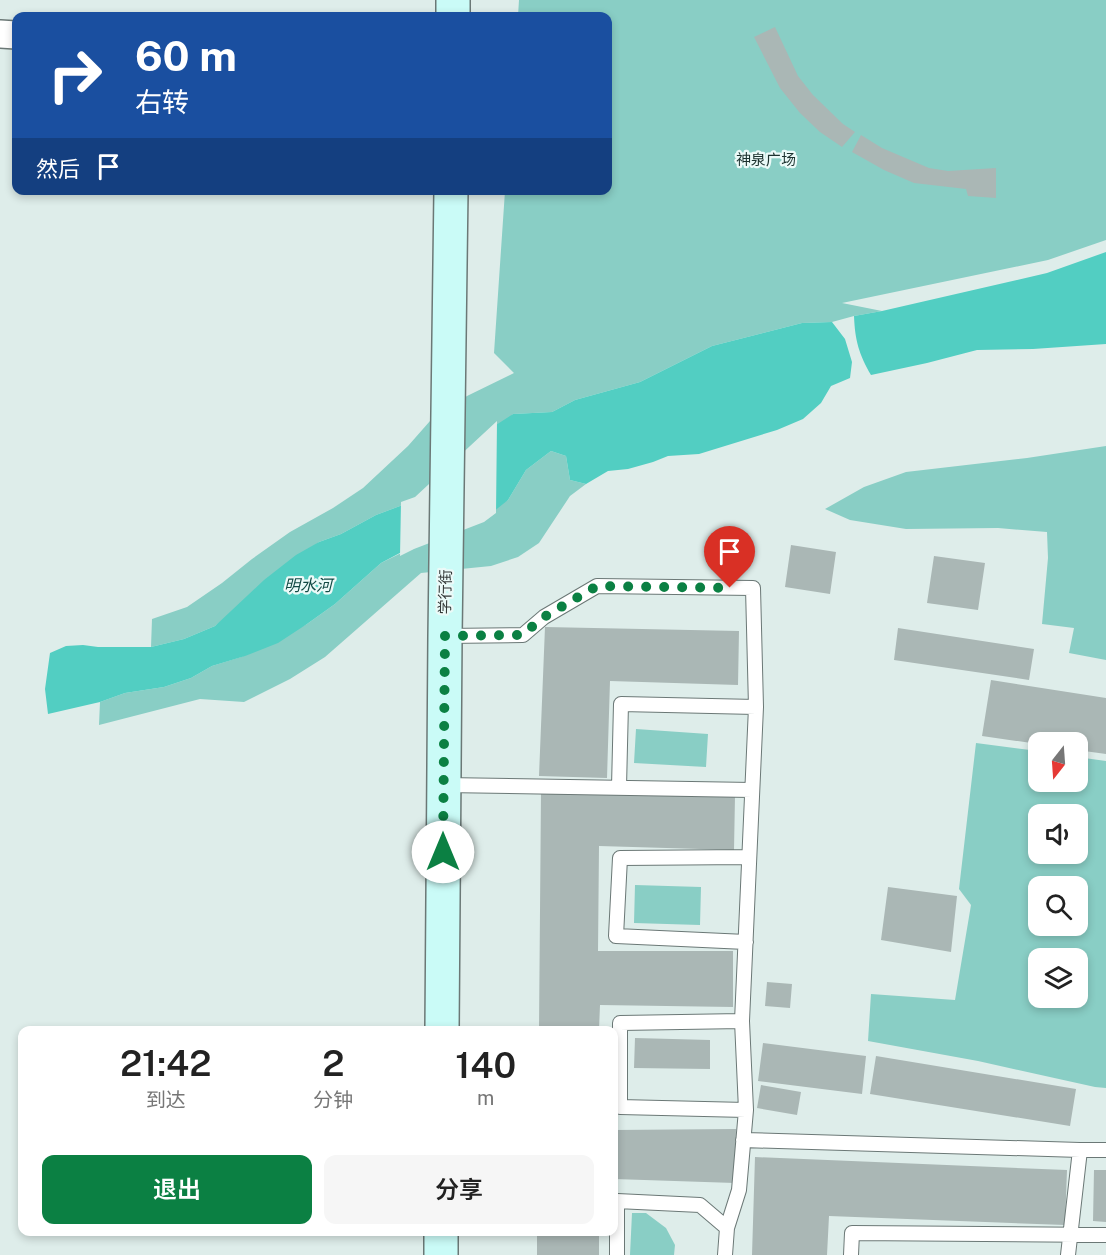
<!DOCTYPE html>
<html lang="zh">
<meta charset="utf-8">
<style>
body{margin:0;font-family:"Public Sans","Noto Sans SC",sans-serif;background:#f6f6f6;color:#222;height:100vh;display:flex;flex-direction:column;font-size:22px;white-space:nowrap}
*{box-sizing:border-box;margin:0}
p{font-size:20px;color:#767676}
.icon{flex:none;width:33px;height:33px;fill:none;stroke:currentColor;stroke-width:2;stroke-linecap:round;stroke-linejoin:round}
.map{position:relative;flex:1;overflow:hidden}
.sheet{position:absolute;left:18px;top:1026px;width:600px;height:210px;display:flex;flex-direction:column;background:#fff;border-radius:12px;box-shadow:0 3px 9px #0003}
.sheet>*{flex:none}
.top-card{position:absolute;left:12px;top:12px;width:600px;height:183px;border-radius:12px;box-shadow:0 3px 9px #0003;background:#1a4fa0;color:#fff;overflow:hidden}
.needle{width:39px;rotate:197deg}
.tools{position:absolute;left:1028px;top:732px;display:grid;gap:12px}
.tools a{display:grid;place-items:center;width:60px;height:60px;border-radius:12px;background:#fff;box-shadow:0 3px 9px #0003;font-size:30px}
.pin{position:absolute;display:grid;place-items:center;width:51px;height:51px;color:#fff;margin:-62px -26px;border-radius:50% 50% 50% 0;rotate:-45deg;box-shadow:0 0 6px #0007}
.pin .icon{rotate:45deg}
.me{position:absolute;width:66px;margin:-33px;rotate:0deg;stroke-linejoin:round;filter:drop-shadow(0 0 4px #0008)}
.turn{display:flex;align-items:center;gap:21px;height:126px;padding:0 24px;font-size:27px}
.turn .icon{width:78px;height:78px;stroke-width:2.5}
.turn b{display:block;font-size:42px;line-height:51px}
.then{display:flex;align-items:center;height:57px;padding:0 24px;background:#0003;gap:12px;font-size:22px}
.eta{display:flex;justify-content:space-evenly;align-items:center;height:102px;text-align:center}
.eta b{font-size:36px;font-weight:600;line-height:42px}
.primary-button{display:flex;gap:12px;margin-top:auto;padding:12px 24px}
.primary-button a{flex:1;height:69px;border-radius:12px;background:#0b8043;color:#fff;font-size:24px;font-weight:600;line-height:69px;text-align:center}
.primary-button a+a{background:#f6f6f6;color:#222}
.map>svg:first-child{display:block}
.green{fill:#89cec5;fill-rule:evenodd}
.water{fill:#52cec2}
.pier{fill:#deedea}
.building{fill:#aab7b5}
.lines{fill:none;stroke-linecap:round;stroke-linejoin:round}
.lane-casing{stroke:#6b7876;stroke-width:16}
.street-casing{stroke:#6b7876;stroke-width:30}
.secondary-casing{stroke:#6b7876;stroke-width:36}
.lane{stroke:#fff;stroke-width:14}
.street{stroke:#fff;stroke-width:27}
.secondary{stroke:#cafbf7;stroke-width:33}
.route{stroke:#0b8043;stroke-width:10;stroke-dasharray:0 18}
.labels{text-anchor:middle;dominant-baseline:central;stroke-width:4.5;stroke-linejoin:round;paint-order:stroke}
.park-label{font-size:15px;fill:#1c322f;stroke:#ebfaf8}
.street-label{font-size:15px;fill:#323736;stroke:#ebfaf8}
.water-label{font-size:16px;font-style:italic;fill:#124944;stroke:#ebfaf8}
</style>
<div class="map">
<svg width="1106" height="1255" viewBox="0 0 1106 1255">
<rect width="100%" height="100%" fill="#deedea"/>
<path class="green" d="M 519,0 L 1106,0 L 1106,240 L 1048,260 L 842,303 L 882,311 L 854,316 L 832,322 L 802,323 L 712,346 L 640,382 L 575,400 L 552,412 L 513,414 L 416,500 L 376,515 L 341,534 L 319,542 L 215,626 L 184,639 L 151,647 L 152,619 L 187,607 L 222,583 L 252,559 L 290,532 L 333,508 L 363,488 L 408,446 L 430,421 L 467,396 L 514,373 L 494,353 L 505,191 L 608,190 L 608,16 L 518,16 Z
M 1106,446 L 1106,660 L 1069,653 L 1074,628 L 1042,624 L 1048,558 L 1047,532 L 998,528 L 906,529 L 850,520 L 825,509 L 864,487 L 906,472 L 1027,458 Z
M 551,451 L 566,456 L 570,480 L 586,484 L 570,496 L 539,543 L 518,557 L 491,566 L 421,573 L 325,657 L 290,679 L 244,702 L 200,699 L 99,725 L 100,702 L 125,693 L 164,687 L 191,678 L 212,666 L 241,657 L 307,624 L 335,604 L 381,563 L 508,500 L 526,470 Z
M 636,729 L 708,734 L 706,767 L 634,763 Z
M 976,743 L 1038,751 L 1038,782 L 1077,782 L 1077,757 L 1106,761 L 1106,1088 L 1095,1087 L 978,1061 L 868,1041 L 871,994 L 955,1000 L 971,905 L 959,889 ZM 1038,814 L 1077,814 L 1077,854 L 1038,854 ZM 1038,886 L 1077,886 L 1077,926 L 1038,926 ZM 1038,958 L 1077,958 L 1077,998 L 1038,998 Z
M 635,885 L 701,887 L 700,925 L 634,923 Z
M 632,1213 L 646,1213 L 666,1228 L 675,1245 L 674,1255 L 630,1255 Z"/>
<path class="water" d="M 1106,252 L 1106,344 L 1033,349 L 977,350 L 927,363 L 871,375 C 859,354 855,341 854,316 L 882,311 L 1047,273 Z
M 832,322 L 845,339 L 852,362 L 850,378 L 831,386 L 821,403 L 803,419 L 777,430 L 699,454 L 668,456 L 653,462 L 628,469 L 608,471 L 586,484 L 570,480 L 566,456 L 551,451 L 526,470 L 508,500 L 483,520 L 413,546 L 381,563 L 335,604 L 307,624 L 278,643 L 245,656 L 212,666 L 191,678 L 164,687 L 125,693 L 100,702 L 48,714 L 45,689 L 50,653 L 66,646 L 83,645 L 98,647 L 151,647 L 184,639 L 215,626 L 264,580 L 296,555 L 319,542 L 341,534 L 376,515 L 416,500 L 496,425 L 513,414 L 552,412 L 575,400 L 640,382 L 712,346 L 802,323 Z"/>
<path class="pier" d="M 497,421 L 496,513 L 484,522 L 414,549 L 400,556 L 401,502 L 415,497 Z"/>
<path class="building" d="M 775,27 L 798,76 L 813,95 L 843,124 L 855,132 L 842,147 L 820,132 L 800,113 L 780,88 L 754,37 Z
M 861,135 L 882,148 L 929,168 L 948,171 L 996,168 L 996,198 L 968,196 L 966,189 L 914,183 L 884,170 L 852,152 Z
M 791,545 L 836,552 L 830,594 L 785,587 Z
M 934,556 L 985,563 L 978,610 L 927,603 Z
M 545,627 L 739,631 L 738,685 L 610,681 L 607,778 L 539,776 Z
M 898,628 L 1034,649 L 1029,680 L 894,660 Z
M 991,680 L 1106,698 L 1106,754 L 1077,750 L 1077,742 L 1038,742 L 1038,744 L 982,736 Z
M 541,792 L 735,796 L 734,850 L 599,846 L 598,951 L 733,951 L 733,1007 L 600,1005 L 599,1030 L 539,1030 Z
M 888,887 L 957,896 L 951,952 L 881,940 Z
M 767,982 L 792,984 L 790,1008 L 765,1006 Z
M 635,1038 L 710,1040 L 710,1069 L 634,1068 Z
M 763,1043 L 866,1056 L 862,1094 L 758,1081 Z
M 876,1056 L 1076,1089 L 1070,1126 L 870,1094 Z
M 761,1085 L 801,1092 L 797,1115 L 757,1108 Z
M 736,1129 L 735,1183 L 614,1179 L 614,1130 Z
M 755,1157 L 1067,1170 L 1065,1225 L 829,1216 L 827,1255 L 752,1255 Z
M 1094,1170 L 1106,1170 L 1106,1222 L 1093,1221 Z
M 537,1232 L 599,1232 L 599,1255 L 537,1255 Z"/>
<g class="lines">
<defs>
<path id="lane" d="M 445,636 L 523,635 L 544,617 L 597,586 L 753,588 L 756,707 L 742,1021
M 444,785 L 752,790
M 619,787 L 621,704 L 756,707
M 746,942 L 616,936 L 620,858 L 749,857
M 743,1140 L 1080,1150
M 727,1228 L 739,1190 L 746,1110 L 620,1107 L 620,1023 L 742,1021 L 746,1110
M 617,1255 L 617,1201 L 700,1205 L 727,1228 L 725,1255
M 851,1255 L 852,1233 L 1106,1235
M 1068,1255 L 1080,1150 L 1106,1150"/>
<path id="street" d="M 0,34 L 16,35"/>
<path id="secondary" d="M 453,16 L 453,0
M 442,1030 L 445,636 L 451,190
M 441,1255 L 441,1232"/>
</defs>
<use href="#lane" class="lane-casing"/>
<use href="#street" class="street-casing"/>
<use href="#secondary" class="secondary-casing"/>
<use href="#lane" class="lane"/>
<use href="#street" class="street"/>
<use href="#secondary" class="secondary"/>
</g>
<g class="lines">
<path class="route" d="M 443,852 L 445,636 L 522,635 L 544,617 L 597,586 L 730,588"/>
</g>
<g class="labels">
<g class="park-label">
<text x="766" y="159">神泉广场</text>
</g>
<g class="street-label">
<text transform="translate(445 592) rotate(-89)">学行街</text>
</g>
<g class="water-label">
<text x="308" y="585">明水河</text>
</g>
</g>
</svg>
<div class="tools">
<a><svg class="needle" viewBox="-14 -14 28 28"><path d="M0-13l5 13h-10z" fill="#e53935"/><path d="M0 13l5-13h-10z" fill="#767676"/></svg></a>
<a><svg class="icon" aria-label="sound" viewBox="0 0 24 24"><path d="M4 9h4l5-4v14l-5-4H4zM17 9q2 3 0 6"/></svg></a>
<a><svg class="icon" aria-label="search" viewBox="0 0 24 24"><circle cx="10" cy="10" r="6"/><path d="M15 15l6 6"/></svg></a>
<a><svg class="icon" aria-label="layers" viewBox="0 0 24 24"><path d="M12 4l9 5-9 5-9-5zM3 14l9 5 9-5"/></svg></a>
</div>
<div class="pin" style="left:730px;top:588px;background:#d93025"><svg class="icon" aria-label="arrive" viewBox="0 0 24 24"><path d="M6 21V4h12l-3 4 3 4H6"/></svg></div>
<svg class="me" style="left:443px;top:852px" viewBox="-20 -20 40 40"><circle r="19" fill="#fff"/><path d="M0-13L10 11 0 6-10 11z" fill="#0b8043"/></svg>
<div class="top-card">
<div class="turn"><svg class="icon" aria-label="right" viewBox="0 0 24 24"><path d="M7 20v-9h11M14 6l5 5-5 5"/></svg><div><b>60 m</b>右转</div></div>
<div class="then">然后<svg class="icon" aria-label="arrive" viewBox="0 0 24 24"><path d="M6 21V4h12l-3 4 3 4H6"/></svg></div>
</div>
<section class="sheet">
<div class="eta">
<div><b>21:42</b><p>到达</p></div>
<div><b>2</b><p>分钟</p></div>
<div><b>140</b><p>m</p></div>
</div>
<div class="primary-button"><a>退出</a><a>分享</a></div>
</section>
</div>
